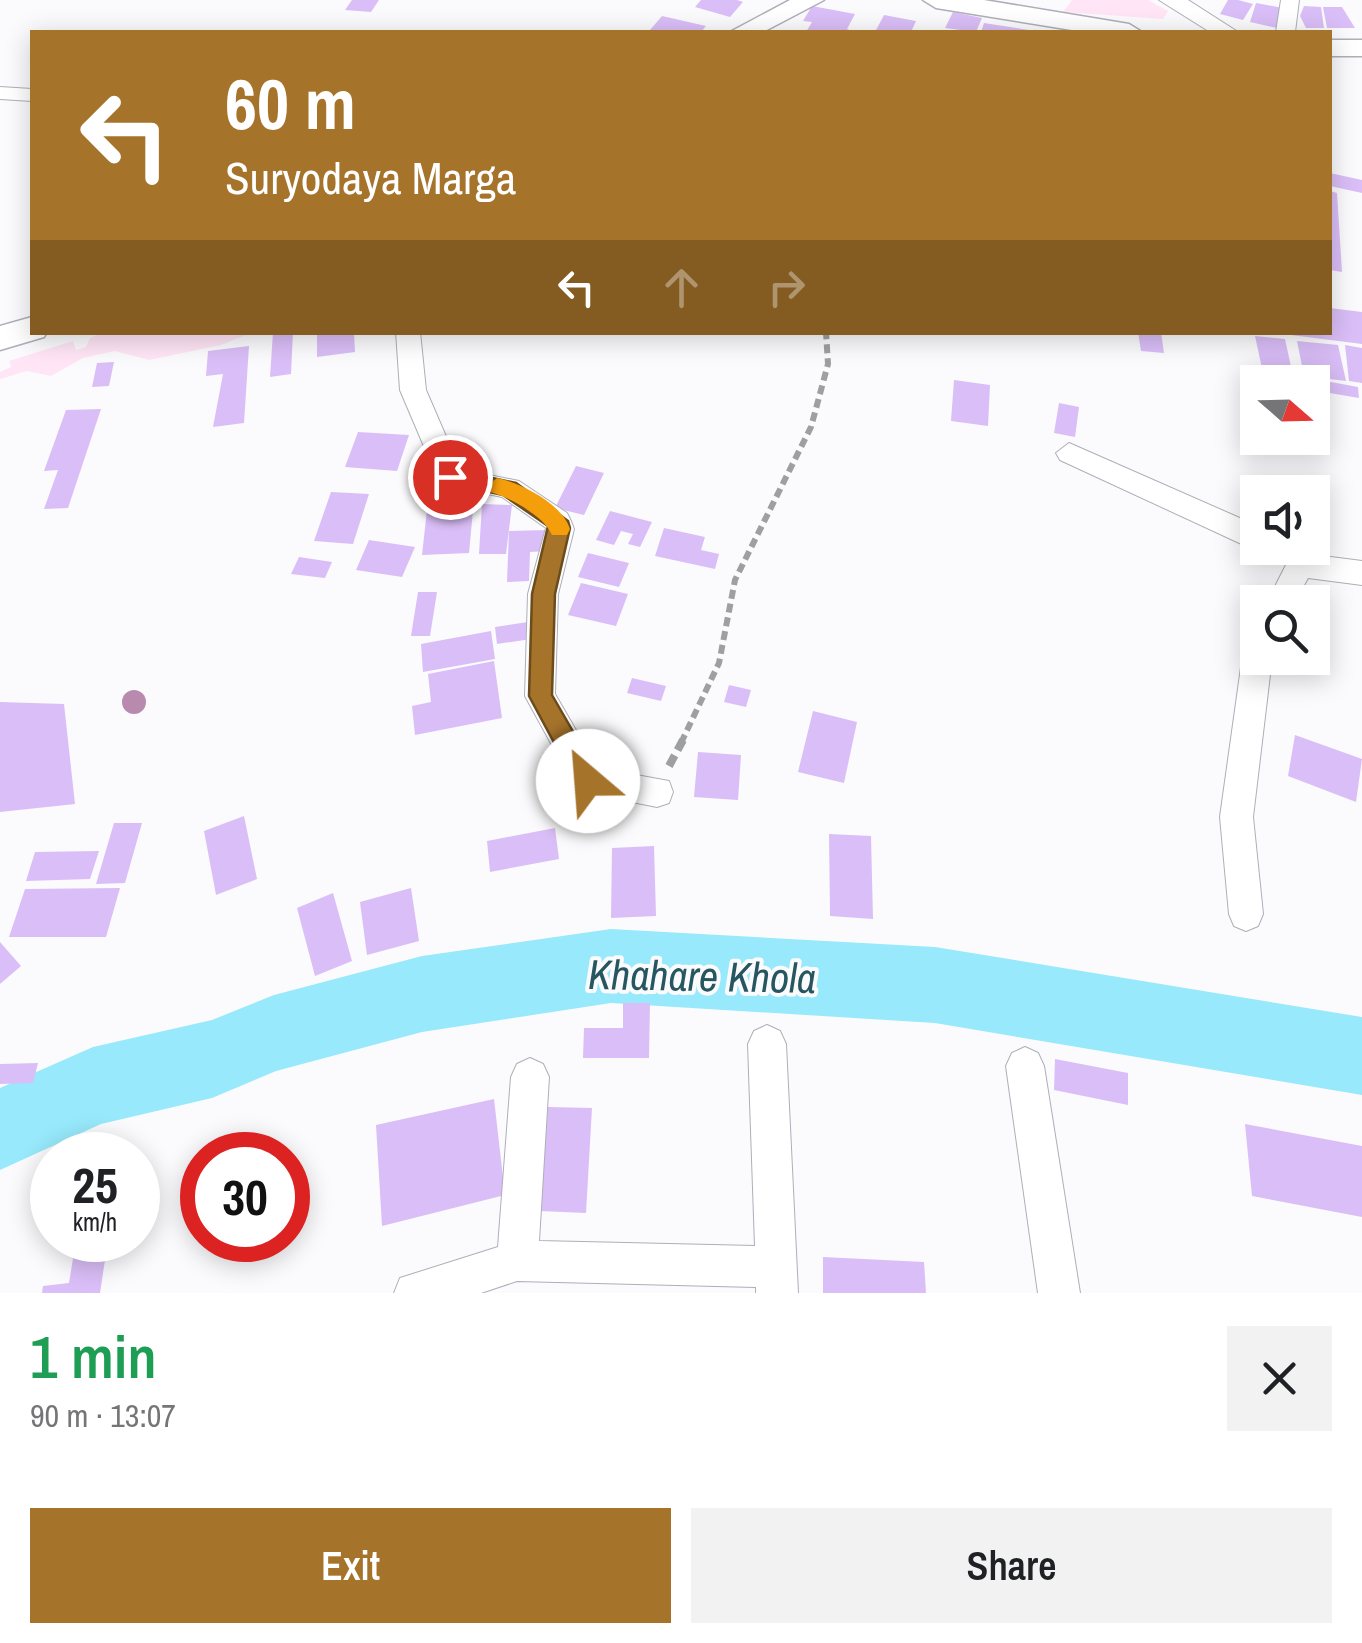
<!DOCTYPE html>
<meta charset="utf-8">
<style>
body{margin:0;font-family:"Archivo Narrow",sans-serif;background:#f2f2f2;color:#202124;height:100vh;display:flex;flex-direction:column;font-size:38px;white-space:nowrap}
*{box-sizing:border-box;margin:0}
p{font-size:32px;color:#757577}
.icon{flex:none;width:55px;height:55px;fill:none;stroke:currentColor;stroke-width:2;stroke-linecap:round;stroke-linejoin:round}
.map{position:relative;height:1293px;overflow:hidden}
.drawer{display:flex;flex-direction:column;background:#fff;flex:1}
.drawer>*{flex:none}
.guide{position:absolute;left:30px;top:30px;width:1302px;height:305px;border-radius:0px;box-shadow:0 5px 25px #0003;background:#a6732b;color:#fff;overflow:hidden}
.needle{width:65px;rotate:110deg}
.controls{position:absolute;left:1240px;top:365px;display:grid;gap:20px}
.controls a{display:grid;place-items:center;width:90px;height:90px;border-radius:0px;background:#fff;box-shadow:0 5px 25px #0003;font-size:50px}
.speed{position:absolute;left:30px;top:1132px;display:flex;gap:20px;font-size:50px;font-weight:700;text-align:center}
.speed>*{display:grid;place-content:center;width:130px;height:130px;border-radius:50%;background:#fff;box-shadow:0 5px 25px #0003;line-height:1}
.speed small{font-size:25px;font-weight:400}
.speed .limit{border:15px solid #d22;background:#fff;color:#111}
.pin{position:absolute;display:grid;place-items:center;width:85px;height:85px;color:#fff;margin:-42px;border:5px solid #fff;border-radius:50%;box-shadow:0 2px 10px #0007}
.me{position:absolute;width:110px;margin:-55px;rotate:333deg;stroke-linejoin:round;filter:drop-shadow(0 0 8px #0008)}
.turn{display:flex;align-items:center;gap:35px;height:210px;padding:0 30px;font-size:45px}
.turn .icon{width:130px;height:130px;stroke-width:2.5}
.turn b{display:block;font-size:70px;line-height:85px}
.lanes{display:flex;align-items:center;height:95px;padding:0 30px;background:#0003;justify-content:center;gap:50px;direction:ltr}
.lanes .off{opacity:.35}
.round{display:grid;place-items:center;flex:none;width:105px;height:105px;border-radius:0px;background:#f2f2f2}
.head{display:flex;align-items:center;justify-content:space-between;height:170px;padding:0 30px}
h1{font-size:60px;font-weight:600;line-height:75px;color:#1e9e55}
.action{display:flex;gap:20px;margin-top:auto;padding:20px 30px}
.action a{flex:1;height:115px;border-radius:0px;background:#a6732b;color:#fff;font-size:40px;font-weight:600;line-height:115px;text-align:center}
.action a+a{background:#f2f2f2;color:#202124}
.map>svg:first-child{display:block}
.green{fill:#ffe5f6}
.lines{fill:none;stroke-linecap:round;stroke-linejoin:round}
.river{fill:#97e9fb;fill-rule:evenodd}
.building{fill:#dabef7}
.minor-casing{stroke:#adafb9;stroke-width:2}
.tertiary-casing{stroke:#adafb9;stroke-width:2}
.secondary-casing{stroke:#adafb9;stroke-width:3}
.path-far1{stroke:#9e9fa2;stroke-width:6;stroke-dasharray:9 5;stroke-linecap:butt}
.path{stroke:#9e9fa2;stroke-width:8;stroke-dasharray:12 6;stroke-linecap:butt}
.minor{fill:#fff;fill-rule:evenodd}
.tertiary{fill:#fff;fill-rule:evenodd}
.secondary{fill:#fff;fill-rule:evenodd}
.tree{fill:#b88bae}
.route{fill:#a6732b;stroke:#6c4b1c;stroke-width:2.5}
.slow{fill:#f59e0b}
.labels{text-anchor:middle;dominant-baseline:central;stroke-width:8;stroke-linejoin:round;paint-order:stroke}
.near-water-label{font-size:42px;font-style:italic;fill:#26565f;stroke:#fbfbfd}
</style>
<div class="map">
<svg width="1362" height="1293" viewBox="0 0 1362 1293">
<rect width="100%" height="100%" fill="#fbfbfd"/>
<path class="green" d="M 1072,0 L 1148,0 L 1168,11 L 1163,19 L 1063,12 Z
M 102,333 L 102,332 L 251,333 L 221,345 L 149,360 L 115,351 L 83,358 L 51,376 L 27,371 L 0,379 L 0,372 L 11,367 L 9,361 L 73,341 L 76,350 L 86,347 L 90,338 Z"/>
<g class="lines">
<path class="river" d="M 611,929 L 935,947 L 1362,1017 L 1362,1095 L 935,1023 L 611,1003 L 422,1032 L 276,1071 L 212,1098 L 101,1124 L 0,1170 L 0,1088 L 93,1047 L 212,1020 L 274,995 L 422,956 Z"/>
</g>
<path class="building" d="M 352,0 L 379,0 L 371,12 L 345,10 Z
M 701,0 L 737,0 L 743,2 L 730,17 L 695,7 Z
M 1228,0 L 1238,0 L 1253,4 L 1243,20 L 1220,14 Z
M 1256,3 L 1283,8 L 1277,28 L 1250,22 Z
M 812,6 L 855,14 L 847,29 L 854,32 L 806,32 L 812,22 L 803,21 Z
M 1304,6 L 1321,7 L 1324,28 L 1306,28 L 1300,16 Z
M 1323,7 L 1342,7 L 1355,28 L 1327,28 Z
M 953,12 L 982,18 L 976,32 L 945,28 Z
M 884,15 L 916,21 L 911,32 L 875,32 Z
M 662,16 L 706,26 L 701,32 L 650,30 Z
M 984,23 L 1029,30 L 1029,32 L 981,32 Z
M 1330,173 L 1362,180 L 1362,193 L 1330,186 Z
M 1330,191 L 1337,193 L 1342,272 L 1330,270 Z
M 1330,308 L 1362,312 L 1362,344 L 1291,335 L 1330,332 Z
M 273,332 L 293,332 L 291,374 L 270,377 Z
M 317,332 L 354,332 L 355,352 L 317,357 Z
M 1138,332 L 1161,332 L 1164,353 L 1141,351 Z
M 1255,336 L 1285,339 L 1293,376 L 1263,373 Z
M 1297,341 L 1338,345 L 1346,381 L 1304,376 Z
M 1345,345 L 1362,348 L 1362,383 L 1349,381 Z
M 249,346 L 244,423 L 213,427 L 223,374 L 206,376 L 208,351 Z
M 114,362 L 109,386 L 92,387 L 97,363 Z
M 1304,377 L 1358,387 L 1359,398 L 1312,390 L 1312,382 L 1304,382 Z
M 954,380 L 990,385 L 988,426 L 951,421 Z
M 1059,403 L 1079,407 L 1075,437 L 1054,433 Z
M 101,409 L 68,508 L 44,509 L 58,470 L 44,471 L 66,410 Z
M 358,432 L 409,435 L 397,471 L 345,467 Z
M 576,466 L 604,473 L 584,515 L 555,508 Z
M 331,492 L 369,494 L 353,544 L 314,541 Z
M 474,500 L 469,553 L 422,555 L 428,501 Z
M 482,504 L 512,505 L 506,554 L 479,554 Z
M 610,511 L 652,522 L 640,547 L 628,544 L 633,534 L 621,531 L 614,545 L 596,540 Z
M 664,528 L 705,537 L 701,550 L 719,554 L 715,569 L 655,556 Z
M 548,530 L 547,551 L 530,552 L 529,581 L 507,582 L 509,531 Z
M 369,540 L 415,547 L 402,577 L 356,570 Z
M 588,553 L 629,563 L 619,587 L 578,577 Z
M 299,557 L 332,562 L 325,578 L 291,574 Z
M 581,583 L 628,594 L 616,626 L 568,615 Z
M 418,592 L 437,592 L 430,636 L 411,636 Z
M 528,622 L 531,639 L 497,644 L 495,627 Z
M 491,631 L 495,659 L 423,672 L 421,644 Z
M 494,661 L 502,718 L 415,735 L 412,706 L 431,702 L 428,674 Z
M 632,678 L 666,686 L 661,701 L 627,693 Z
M 729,685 L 751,690 L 746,707 L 724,702 Z
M 0,702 L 64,704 L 75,804 L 0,812 Z
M 813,711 L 857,722 L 844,783 L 798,772 Z
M 1295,735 L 1362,759 L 1356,802 L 1288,776 Z
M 698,752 L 741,755 L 738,800 L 694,797 Z
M 244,816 L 257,879 L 216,895 L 204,831 Z
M 114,823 L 142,823 L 125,883 L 96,884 Z
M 555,828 L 559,859 L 490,872 L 487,841 Z
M 829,834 L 871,836 L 873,919 L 830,916 Z
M 654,846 L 656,916 L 611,918 L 612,848 Z
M 99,851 L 90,879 L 26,881 L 35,852 Z
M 120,888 L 106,937 L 9,937 L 25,889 Z
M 411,888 L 419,941 L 367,955 L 360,902 Z
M 333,893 L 352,961 L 315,976 L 297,908 Z
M 0,942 L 21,966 L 0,984 Z
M 623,1003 L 650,1003 L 649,1058 L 583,1058 L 584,1028 L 623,1028 Z
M 1055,1059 L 1128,1073 L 1128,1105 L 1054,1090 Z
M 38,1063 L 33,1083 L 0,1084 L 0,1064 Z
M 494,1099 L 505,1195 L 382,1226 L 376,1125 Z
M 548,1107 L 592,1108 L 586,1213 L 540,1211 Z
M 1245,1124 L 1362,1146 L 1362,1217 L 1252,1196 Z
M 76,1240 L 108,1240 L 100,1293 L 42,1293 L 43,1286 L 69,1283 Z
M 823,1257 L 924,1262 L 926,1293 L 823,1293 Z"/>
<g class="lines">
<defs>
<path id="minor" d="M 1281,0 L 1299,0 L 1295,32 L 1276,32 Z
M 0,87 L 32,89 L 32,101 L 0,99 Z
M 396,332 L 420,332 L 426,390 L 460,469 L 519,481 L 567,513 L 571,521 L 574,529 L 558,594 L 555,694 L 598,768 L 669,781 L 673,792 L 669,803 L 657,807 L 577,791 L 525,696 L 528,594 L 546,528 L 502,497 L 440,484 L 400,390 Z
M 1069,443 L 1258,526 L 1258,548 L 1266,548 L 1248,547 L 1060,460 L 1056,453 Z
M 1300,553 L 1362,561 L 1362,585 L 1308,578 L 1295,602 L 1267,602 L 1290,557 Z
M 1258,640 L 1258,658 L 1272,658 L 1253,817 L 1263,914 L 1258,926 L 1246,931 L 1234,926 L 1229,914 L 1220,817 L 1243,653 L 1247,644 Z
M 767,1025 L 780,1031 L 786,1044 L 798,1293 L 756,1293 L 756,1287 L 517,1281 L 481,1293 L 394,1293 L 400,1278 L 498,1247 L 511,1077 L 517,1064 L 530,1058 L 543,1064 L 549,1077 L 539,1241 L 755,1246 L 748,1044 L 754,1031 Z
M 1025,1047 L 1038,1053 L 1044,1066 L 1080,1293 L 1038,1293 L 1006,1066 L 1012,1053 Z"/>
<path id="tertiary" d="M 1159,0 L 1188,0 L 1238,32 L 1210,32 Z"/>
<path id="secondary" d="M 790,0 L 824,0 L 763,32 L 730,32 Z
M 923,0 L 984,0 L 1129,24 L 1142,32 L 1084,32 L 936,8 Z
M 1330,40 L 1362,40 L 1362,56 L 1330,56 Z
M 32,317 L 32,332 L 47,332 L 44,337 L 0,350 L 0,326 Z"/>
</defs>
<use href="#minor" class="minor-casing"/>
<use href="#tertiary" class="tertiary-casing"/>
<use href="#secondary" class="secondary-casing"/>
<path class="path-far1" d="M 681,743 L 719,663 L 735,580 L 811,427 L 828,364 L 826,332"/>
<path class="path" d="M 669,766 L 683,740"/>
<use href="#minor" class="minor"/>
<use href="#tertiary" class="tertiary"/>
<use href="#secondary" class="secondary"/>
</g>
<circle class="tree" cx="134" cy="702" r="12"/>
<path class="route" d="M 450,469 L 516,483 L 568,521 L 570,528 L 555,594 L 552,695 L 597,773 L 600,781 L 597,789 L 579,789 L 529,696 L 532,594 L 548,526 L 503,495 L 443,482 L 440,477 Z"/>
<path class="slow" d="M 497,478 C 522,483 562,504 570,529 L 567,535 L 552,535 C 543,515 511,498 490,492 L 487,486 Z"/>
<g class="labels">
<g class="near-water-label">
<text transform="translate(702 976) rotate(1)">Khahare Khola</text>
</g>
</g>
</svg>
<div class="controls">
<a><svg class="needle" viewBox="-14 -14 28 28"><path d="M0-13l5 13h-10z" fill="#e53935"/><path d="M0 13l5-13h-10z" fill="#757577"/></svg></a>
<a><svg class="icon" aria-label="sound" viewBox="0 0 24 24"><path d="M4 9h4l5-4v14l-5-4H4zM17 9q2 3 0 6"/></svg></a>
<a><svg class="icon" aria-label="search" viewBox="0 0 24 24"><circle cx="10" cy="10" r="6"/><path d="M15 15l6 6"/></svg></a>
</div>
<div class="speed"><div>25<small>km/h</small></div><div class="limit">30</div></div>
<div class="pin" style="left:450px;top:477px;background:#d93025"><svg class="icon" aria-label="arrive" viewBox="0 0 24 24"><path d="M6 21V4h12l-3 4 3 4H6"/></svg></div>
<svg class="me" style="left:588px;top:781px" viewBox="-20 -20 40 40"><circle r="19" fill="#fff"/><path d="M0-13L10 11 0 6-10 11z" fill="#a6732b"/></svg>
<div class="guide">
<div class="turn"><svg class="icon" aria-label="left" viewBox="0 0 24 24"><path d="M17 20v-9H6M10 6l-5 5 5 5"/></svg><div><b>60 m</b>Suryodaya Marga</div></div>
<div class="lanes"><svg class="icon" aria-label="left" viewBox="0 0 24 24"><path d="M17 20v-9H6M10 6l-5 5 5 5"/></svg><svg class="icon off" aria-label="ahead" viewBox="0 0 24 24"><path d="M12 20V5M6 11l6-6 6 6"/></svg><svg class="icon off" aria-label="right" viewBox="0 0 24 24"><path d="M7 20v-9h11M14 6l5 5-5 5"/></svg></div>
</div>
</div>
<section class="drawer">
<div class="head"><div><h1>1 min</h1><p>90 m · 13:07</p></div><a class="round"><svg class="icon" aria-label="close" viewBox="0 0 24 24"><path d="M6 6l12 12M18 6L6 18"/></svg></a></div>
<div class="action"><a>Exit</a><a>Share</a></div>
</section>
